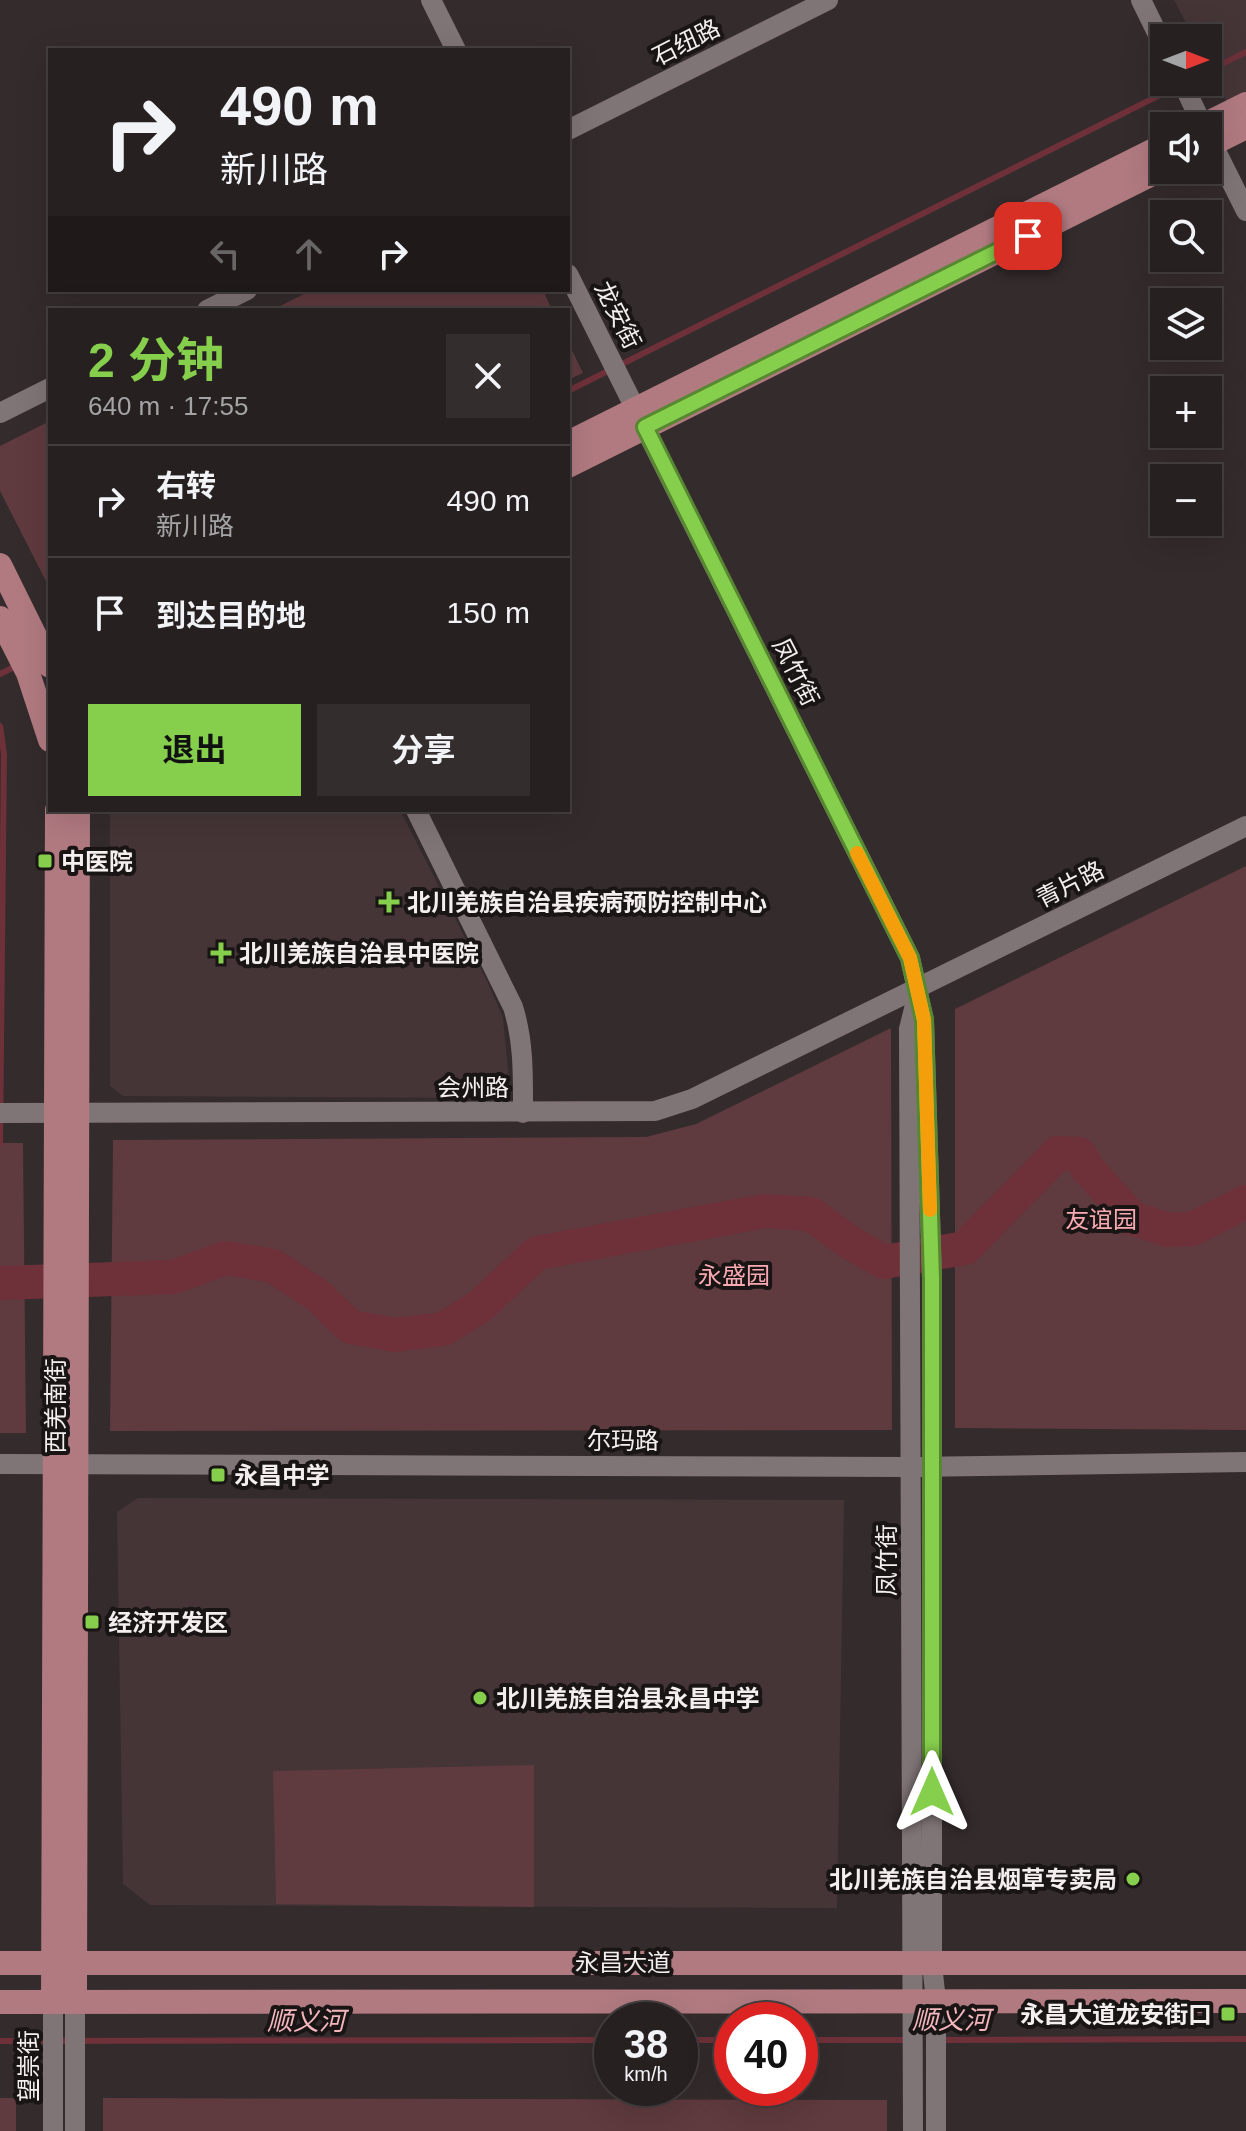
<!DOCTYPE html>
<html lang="zh">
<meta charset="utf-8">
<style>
body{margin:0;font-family:Helvetica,"Noto Sans SC",sans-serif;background:#332d2e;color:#f1f3f6;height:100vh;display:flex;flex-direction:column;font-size:30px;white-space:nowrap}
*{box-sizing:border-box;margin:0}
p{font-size:26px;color:#a4a3a5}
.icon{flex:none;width:44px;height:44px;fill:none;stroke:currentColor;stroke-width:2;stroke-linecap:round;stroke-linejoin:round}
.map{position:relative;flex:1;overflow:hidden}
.sheet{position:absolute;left:48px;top:308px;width:522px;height:504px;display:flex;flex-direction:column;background:#272021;border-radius:0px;box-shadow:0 8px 32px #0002,0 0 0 2px #433e3f}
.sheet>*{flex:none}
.hud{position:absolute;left:48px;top:48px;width:522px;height:244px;border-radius:0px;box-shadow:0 8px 32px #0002,0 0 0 2px #433e3f;background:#272021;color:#f1f3f6;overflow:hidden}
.needle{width:52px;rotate:90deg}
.tools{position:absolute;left:1150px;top:24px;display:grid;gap:16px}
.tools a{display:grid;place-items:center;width:72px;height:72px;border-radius:0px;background:#272021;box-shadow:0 8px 32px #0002,0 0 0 2px #433e3f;font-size:40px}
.speed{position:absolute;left:594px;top:2002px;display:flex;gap:16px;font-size:40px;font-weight:700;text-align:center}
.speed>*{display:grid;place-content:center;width:104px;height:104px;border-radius:50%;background:#272021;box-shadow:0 8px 32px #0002,0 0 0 2px #433e3f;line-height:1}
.speed small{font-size:20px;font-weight:400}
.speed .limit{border:12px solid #d22;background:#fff;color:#111}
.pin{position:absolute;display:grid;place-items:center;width:68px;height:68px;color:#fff;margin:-34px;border-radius:16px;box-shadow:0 4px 12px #0006}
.me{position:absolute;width:88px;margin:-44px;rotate:0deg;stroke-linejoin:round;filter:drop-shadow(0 0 6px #0008)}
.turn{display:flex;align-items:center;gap:28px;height:168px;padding:0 40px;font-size:36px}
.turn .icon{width:104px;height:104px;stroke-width:2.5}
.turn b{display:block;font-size:56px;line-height:68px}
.lanes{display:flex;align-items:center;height:76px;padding:0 40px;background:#0003;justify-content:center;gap:40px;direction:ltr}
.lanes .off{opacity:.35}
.round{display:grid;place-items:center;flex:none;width:84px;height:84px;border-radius:0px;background:#332d2e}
.summary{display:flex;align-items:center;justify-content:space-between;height:136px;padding:0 40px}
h1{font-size:48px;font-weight:700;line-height:60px;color:#86cf4c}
.action{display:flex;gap:16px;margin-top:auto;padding:16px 40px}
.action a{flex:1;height:92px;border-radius:0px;background:#86cf4c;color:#111;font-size:32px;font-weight:700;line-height:92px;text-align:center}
.action a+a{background:#332d2e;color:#f1f3f6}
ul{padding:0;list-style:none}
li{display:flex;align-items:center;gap:24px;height:112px;padding:0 40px;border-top:2px solid #433e3f}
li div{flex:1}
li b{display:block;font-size:30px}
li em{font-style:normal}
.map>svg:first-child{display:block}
.built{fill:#453537}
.green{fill:#5f3a3e}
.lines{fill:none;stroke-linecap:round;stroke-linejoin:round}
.stream{stroke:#6e313a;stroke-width:6}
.river{stroke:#6e313a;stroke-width:34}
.minor{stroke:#807576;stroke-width:20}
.major{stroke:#b17a81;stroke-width:24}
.route-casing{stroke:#578731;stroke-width:20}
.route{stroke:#86cf4c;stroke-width:14}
.slow{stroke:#f59e0b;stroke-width:14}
.poi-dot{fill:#86cf4c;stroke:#191515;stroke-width:3}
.labels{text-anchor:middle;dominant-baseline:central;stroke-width:8;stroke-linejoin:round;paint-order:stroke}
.street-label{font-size:24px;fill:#f4eeee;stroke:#191515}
.poi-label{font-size:24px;font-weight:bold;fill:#f4eeee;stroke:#191515;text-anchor:start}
.park-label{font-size:24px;fill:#f9a9b1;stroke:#191515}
.water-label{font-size:26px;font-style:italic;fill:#f3b6bc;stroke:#191515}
</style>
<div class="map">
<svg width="1246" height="2131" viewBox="0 0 1246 2131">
<rect width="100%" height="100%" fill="#342b2c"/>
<path class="built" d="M 1174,0 L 1246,0 L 1246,140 L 1208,66 L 1208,38 L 1194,38 Z
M 110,810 L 400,810 L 488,983 L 503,1018 L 509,1080 L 491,1098 L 123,1096 L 110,1086 Z
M 138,1498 L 844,1500 L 837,1908 L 150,1905 L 123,1884 L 117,1512 Z"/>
<path class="green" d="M 312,290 L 543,290 L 552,310 L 272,310 Z
M 568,342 L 583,373 L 568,380 Z
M 50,421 L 50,589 L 0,491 L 0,446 Z
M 1246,866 L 1246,1430 L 955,1428 L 955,1009 Z
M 891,1028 L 892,1430 L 110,1431 L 113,1140 L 646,1137 L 696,1124 Z
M 0,1143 L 23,1143 L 26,1433 L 0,1433 Z
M 534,1765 L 534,1907 L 276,1904 L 273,1771 Z
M 0,2098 L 16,2098 L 16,2131 L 0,2131 Z
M 103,2098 L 887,2100 L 887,2131 L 103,2131 Z"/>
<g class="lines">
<path class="stream" d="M 1208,71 L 1246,52
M 568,391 L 1180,85
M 0,674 L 18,665
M 0,726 L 4,754 L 0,1143
M 680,2040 L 732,2040
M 800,2040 L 910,2040
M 938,2040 L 1246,2039
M 0,2041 L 612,2040"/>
<path class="river" d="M 0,1283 L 173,1277 L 226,1258 L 273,1266 L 316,1294 L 351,1327 L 395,1335 L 443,1329 L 479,1307 L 537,1253 L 765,1211 L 811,1214 L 849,1242 L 884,1262 L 965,1248 L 1058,1153 L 1079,1154 L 1087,1168 L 1132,1218 L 1168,1230 L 1192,1229 L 1246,1202"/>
<path class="minor" d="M 431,0 L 456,50
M 1141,0 L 1164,47
M 1182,82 L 1203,126
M 568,130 L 828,0
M 1208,135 L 1246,211
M 568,274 L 910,958 L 924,1020 L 932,1279 L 932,1964 L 936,2001 L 936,2131
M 207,310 L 247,290
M 0,413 L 50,388
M 416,810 L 513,1007 C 524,1042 523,1076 523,1113
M 0,1113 L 655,1111 L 692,1099 L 1246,826
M 0,1464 L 911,1467 L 1246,1462
M 53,2002 L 53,2131
M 75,2131 L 75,2002
M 913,2131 L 909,1029 L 916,1001"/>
<path class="major" d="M 1202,126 L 1246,104
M 1208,146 L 1246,127
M 568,443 L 1164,145
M 568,466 L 1164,168
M 0,565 L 50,666
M 0,618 L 28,673 L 50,740
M 0,1963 L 1246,1963
M 0,2002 L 1246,2001
M 53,2002 L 57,810
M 75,2002 L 78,810"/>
</g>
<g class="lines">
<defs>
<path id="route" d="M 932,1792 L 932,1279 L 924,1020 L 910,958 L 645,427 L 1028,236"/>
</defs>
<use href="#route" class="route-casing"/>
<use href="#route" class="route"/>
<path class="slow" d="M 857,853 L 910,958 L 924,1020 L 930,1210"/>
</g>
<g class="poi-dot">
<rect x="37" y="853" width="16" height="16" rx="4"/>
<path d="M385 890h8v8h8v8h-8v8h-8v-8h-8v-8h8z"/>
<path d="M217 941h8v8h8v8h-8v8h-8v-8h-8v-8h8z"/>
<rect x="210" y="1467" width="16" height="16" rx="4"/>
<rect x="84" y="1614" width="16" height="16" rx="4"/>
<circle cx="480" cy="1698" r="8"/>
<circle cx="1133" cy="1879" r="8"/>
<rect x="1220" y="2006" width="16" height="16" rx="4"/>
</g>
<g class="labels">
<g class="street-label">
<text transform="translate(686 42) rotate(-27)">石纽路</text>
<text transform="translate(618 315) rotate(63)">龙安街</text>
<text transform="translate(796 672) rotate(63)">凤竹街</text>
<text transform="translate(1070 884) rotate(-27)">青片路</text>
<text x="473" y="1087">会州路</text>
<text transform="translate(55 1406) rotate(-90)">西羌南街</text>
<text x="623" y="1440">尔玛路</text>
<text transform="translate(886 1560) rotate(-90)">凤竹街</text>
<text x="623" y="1962">永昌大道</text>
<text transform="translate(28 2066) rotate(-90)">望崇街</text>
</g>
<g class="poi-label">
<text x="61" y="861">中医院</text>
<text x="407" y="902">北川羌族自治县疾病预防控制中心</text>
<text x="239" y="953">北川羌族自治县中医院</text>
<text x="234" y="1475">永昌中学</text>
<text x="108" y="1622">经济开发区</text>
<text x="496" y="1698">北川羌族自治县永昌中学</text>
<text x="1117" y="1879" text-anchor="end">北川羌族自治县烟草专卖局</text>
<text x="1212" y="2014" text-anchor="end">永昌大道龙安街口</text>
</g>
<g class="park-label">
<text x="1101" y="1219">友谊园</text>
<text x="734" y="1275">永盛园</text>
</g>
<g class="water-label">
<text x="951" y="2020">顺义河</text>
<text x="306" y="2021">顺义河</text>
</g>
</g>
</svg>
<div class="tools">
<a><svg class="needle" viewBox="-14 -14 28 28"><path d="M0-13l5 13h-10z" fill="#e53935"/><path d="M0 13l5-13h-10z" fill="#a4a3a5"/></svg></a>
<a><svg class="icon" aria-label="sound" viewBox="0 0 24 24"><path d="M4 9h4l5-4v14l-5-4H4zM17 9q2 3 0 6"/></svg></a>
<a><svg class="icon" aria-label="search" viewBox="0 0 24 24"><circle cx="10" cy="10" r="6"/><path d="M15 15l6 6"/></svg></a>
<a><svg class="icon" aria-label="layers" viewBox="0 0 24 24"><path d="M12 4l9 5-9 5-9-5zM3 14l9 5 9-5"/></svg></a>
<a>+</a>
<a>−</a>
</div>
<div class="speed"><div>38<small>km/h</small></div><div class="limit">40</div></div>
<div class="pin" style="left:1028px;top:236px;background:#d93025"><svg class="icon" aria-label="arrive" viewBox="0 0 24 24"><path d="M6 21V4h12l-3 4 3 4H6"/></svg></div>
<svg class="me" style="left:932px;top:1792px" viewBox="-20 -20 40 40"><path d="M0-17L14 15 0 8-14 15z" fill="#86cf4c" stroke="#fff" stroke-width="4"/></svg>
<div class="hud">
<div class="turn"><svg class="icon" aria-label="right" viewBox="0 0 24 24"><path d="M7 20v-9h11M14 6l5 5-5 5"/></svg><div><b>490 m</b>新川路</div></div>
<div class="lanes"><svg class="icon off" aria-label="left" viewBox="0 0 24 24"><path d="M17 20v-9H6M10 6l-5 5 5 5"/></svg><svg class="icon off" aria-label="ahead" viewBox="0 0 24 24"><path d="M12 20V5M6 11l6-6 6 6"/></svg><svg class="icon" aria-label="right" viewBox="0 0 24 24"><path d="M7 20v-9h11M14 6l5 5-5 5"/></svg></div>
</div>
<section class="sheet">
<div class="summary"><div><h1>2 分钟</h1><p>640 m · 17:55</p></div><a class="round"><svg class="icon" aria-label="close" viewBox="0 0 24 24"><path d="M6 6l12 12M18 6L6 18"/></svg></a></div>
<ul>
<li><svg class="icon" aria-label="right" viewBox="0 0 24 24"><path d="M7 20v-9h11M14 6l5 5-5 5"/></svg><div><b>右转</b><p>新川路</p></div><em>490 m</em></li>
<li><svg class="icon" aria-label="arrive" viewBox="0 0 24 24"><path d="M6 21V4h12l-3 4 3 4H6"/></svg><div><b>到达目的地</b></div><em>150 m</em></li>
</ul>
<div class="action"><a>退出</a><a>分享</a></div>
</section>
</div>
